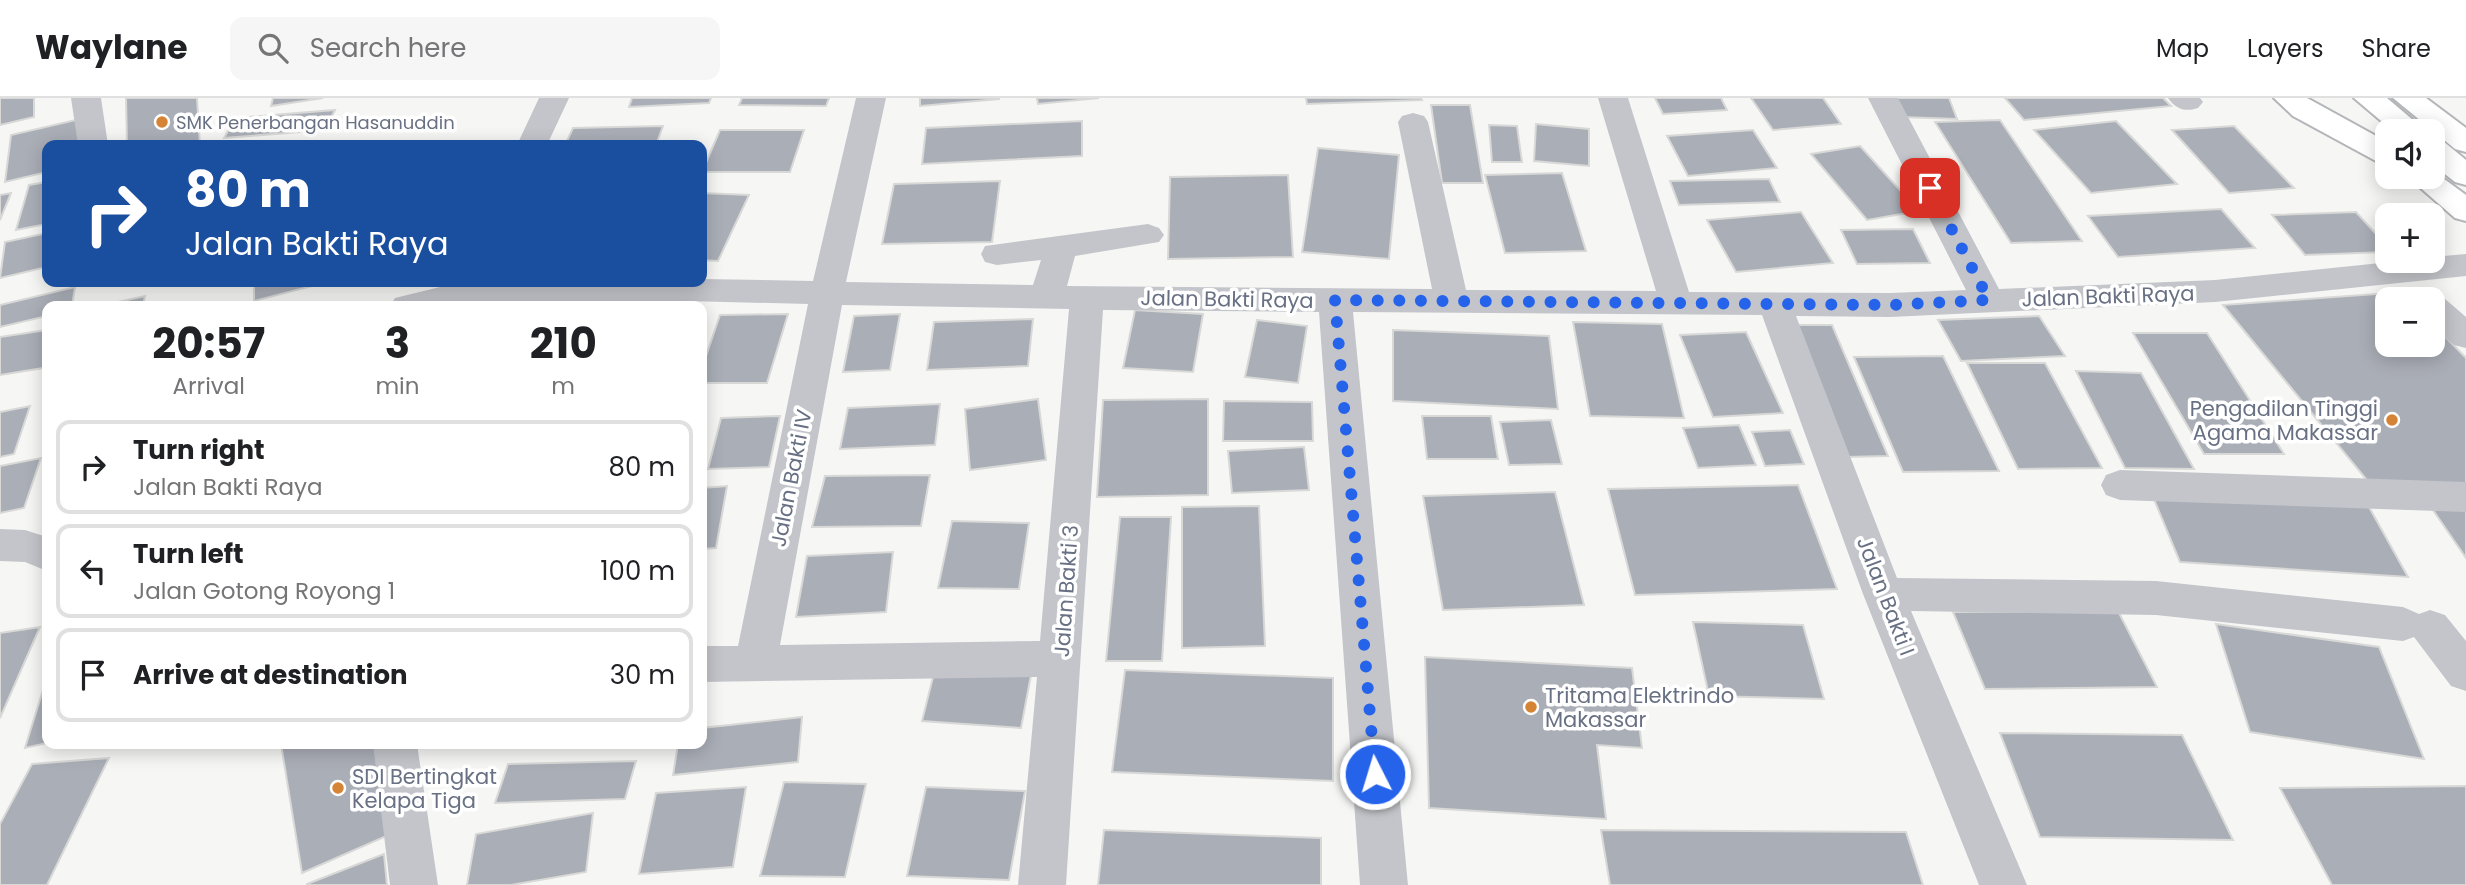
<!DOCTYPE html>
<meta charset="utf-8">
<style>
body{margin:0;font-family:Poppins,sans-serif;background:#f6f6f6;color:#202124;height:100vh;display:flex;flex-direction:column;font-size:26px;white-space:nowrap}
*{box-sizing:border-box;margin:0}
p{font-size:23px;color:#757577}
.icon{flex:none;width:38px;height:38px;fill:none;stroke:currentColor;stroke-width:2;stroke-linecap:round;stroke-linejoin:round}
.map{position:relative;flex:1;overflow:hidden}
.side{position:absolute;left:42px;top:203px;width:665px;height:448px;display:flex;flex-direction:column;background:#fff;border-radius:14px;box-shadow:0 4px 18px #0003}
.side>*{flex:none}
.banner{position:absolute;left:42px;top:42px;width:665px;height:147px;border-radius:14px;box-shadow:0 4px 18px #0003;background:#1a4fa0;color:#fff;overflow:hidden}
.tools{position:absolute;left:2375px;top:21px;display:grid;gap:14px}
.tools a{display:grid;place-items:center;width:70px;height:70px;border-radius:14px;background:#fff;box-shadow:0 4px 18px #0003;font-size:35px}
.pin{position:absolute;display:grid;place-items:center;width:60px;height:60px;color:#fff;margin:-30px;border-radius:14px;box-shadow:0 4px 10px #0006}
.me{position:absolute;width:77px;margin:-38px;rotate:355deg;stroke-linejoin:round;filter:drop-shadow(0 0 5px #0008)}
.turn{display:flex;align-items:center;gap:24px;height:147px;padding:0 28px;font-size:32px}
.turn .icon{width:91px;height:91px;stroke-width:2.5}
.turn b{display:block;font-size:49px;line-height:60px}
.eta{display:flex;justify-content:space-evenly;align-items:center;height:119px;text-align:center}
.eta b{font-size:42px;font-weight:700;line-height:49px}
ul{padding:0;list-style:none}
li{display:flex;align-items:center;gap:21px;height:94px;margin:0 14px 10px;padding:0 14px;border:4px solid #e0e0e0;border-radius:14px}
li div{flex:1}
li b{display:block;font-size:26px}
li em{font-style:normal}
header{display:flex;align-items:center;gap:42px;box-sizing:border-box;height:98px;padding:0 35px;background:#fff;border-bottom:2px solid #e0e0e0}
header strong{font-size:33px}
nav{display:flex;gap:38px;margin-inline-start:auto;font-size:24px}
.search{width:490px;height:63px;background:#f6f6f6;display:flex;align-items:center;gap:18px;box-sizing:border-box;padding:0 24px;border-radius:14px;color:#757577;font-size:26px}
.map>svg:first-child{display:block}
.building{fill:#aaaeb7;stroke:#d8d9d7;stroke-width:2}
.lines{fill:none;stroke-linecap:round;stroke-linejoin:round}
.highway-casing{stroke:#b4b6ba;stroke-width:4}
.minor{fill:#c3c5ca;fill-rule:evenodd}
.highway{fill:#fff;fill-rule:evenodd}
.route{stroke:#2563eb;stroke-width:12;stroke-dasharray:0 21.6}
.poi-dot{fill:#d58436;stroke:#fff;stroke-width:2.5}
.labels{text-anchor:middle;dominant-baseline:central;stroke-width:7;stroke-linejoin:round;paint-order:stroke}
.far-poi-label{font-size:18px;fill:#687083;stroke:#fff;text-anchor:start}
.street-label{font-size:21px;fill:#687083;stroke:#fff}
.poi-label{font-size:21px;fill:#687083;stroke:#fff;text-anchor:start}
</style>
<header>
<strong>Waylane</strong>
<div class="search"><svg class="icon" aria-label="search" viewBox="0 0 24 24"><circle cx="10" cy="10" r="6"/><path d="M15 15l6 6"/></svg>Search here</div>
<nav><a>Map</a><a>Layers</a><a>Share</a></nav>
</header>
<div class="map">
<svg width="2466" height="787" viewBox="0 0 2466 787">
<rect width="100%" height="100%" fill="#f6f7f4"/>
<path class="building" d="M 0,0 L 34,0 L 34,19 L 0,27 Z
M 126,0 L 197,0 L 200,47 L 127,47 Z
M 273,0 L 323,0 L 271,8 Z
M 632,0 L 711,0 L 709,5 L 629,9 Z
M 742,0 L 829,0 L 826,8 L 739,7 Z
M 920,0 L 999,0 L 999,1 L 920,8 Z
M 1037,0 L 1099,0 L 1038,6 Z
M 1306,0 L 1421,0 L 1422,2 L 1307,6 Z
M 1655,0 L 1721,0 L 1727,12 L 1663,16 Z
M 1751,0 L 1823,0 L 1841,26 L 1773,32 Z
M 1894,0 L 1949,0 L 1957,21 L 1901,19 Z
M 2005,0 L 2163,0 L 2171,8 L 2024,22 Z
M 1431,7 L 1470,7 L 1483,85 L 1442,85 Z
M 335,12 L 325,32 L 224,40 L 235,20 Z
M 80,21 L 80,47 L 47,47 L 47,74 L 5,84 L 11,37 Z
M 2000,22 L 2082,143 L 2011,145 L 1935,24 Z
M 1082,23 L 1082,58 L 922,66 L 926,30 Z
M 2116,23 L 2177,86 L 2091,95 L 2034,32 Z
M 1536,26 L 1589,31 L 1589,68 L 1534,63 Z
M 1489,27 L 1517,28 L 1522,64 L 1492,64 Z
M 663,28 L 656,47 L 565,47 L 573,30 Z
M 2234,28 L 2294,90 L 2229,95 L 2172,32 Z
M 720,32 L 804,32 L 790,74 L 702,74 Z
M 1753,32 L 1777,70 L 1688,78 L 1667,38 Z
M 1860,48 L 1919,113 L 1867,122 L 1811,56 Z
M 1318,50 L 1399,57 L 1389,161 L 1302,154 Z
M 1562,75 L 1586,153 L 1505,155 L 1485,77 Z
M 1288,77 L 1293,159 L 1168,161 L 1170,79 Z
M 1769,81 L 1780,104 L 1679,107 L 1670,83 Z
M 1000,83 L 992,144 L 882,146 L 894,86 Z
M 47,84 L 47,126 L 16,132 L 29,87 Z
M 11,95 L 0,122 L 0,97 Z
M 702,95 L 749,97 L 718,163 L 702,162 Z
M 2221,111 L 2255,150 L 2118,159 L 2088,118 Z
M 1801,114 L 1833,165 L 1736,174 L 1707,122 Z
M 2356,114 L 2387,148 L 2387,154 L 2305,157 L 2272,117 Z
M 1913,131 L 1930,165 L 1857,166 L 1841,132 Z
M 47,135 L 47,169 L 0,180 L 5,144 Z
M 254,184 L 316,184 L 316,187 L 254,203 Z
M 75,189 L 72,208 L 47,208 L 47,218 L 0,229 L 0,207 Z
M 2403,194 L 2410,201 L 2387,201 L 2387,247 L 2432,247 L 2432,225 L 2466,260 L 2466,385 L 2375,392 L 2223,207 Z
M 145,198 L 143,208 L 100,208 Z
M 1135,212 L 1203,216 L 1193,274 L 1123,270 Z
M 788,216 L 767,285 L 702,285 L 702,270 L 720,217 Z
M 900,216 L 890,272 L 843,274 L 854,218 Z
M 2039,218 L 2065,258 L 1961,263 L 1938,222 Z
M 1033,221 L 1028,268 L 927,272 L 934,224 Z
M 1257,222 L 1307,228 L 1298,285 L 1245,279 Z
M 1573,224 L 1662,226 L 1684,320 L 1590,318 Z
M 1794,227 L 1832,227 L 1888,358 L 1846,359 Z
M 47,232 L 47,258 L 43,270 L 0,277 L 0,239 Z
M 1393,232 L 1549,238 L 1558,311 L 1393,303 Z
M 1746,234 L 1783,315 L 1713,319 L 1680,237 Z
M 2133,235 L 2207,235 L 2284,356 L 2204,356 Z
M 1943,258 L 1999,373 L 1903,374 L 1854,259 Z
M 1967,265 L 2045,265 L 2102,370 L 2018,371 Z
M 2076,273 L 2141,275 L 2194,371 L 2125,370 Z
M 1038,301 L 1046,362 L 970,372 L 965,311 Z
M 1208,301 L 1208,397 L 1097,399 L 1103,302 Z
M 1224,303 L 1312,304 L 1313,343 L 1223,343 Z
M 940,306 L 935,347 L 840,351 L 848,310 Z
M 30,308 L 14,356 L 0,359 L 0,314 Z
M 780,318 L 769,369 L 708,371 L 721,320 Z
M 1422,318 L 1491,318 L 1498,361 L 1427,361 Z
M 1551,322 L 1562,366 L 1509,367 L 1500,324 Z
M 1739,327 L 1756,367 L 1698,370 L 1683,330 Z
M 1790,332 L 1804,366 L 1765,368 L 1752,334 Z
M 1304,349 L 1309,392 L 1232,395 L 1228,353 Z
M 41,360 L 24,410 L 0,415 L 0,368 Z
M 930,377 L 921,428 L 812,429 L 825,378 Z
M 1798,387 L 1837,491 L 1635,497 L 1608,391 Z
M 727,388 L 716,450 L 702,451 L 702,390 Z
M 1555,394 L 1584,507 L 1443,512 L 1423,398 Z
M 2151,394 L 2369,409 L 2408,479 L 2180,464 Z
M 1259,408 L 1265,548 L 1182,550 L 1182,409 Z
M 2433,412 L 2466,412 L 2466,460 Z
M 1120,419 L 1171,419 L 1162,563 L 1106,563 Z
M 952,423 L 1029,425 L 1019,491 L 938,490 Z
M 893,454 L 886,514 L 796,519 L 807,458 Z
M 2118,513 L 2157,589 L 1985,591 L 1953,514 Z
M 1693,524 L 1803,527 L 1824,601 L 1709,598 Z
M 2216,526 L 2379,549 L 2424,661 L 2250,634 Z
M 40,529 L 0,620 L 0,535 Z
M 1425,559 L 1632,570 L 1642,650 L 1597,647 L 1606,721 L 1429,710 Z
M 935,571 L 1031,577 L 1021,630 L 922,623 Z
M 1125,572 L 1333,580 L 1333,683 L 1112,674 Z
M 47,579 L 47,645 L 25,650 Z
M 802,619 L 798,664 L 673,677 L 678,646 L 702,646 L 702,630 Z
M 2000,635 L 2182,637 L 2233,742 L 2040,739 Z
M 281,646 L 379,646 L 398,733 L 302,775 Z
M 109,660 L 47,787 L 0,787 L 0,726 L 32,666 Z
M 636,663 L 625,701 L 495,705 L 508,666 Z
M 784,684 L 866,686 L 845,779 L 760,778 Z
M 2466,688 L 2466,787 L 2332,787 L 2280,690 Z
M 746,689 L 733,769 L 639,776 L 656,695 Z
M 926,689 L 1025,693 L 1009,782 L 907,778 Z
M 593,715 L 586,774 L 511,787 L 467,787 L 476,736 Z
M 1104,732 L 1321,740 L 1321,787 L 1098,787 Z
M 1601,732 L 1906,734 L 1923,787 L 1610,787 Z
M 384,756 L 387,787 L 307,787 L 307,786 Z"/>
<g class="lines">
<defs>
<path id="highway" d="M 2274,0 L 2307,0 L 2387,44 L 2387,65 L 2376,63 L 2293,18 Z
M 2354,0 L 2387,0 L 2426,33 L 2393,33 Z
M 2393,0 L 2426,0 L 2466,30 L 2466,54 L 2455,51 Z
M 2432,41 L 2443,43 L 2466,62 L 2466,87 L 2455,84 L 2432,66 Z
M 2432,72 L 2466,97 L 2466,123 L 2455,120 L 2408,79 L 2432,79 Z"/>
</defs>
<use href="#highway" class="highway-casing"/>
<path class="minor" d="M 71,0 L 101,0 L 108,47 L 78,47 Z
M 539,0 L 569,0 L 547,47 L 517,47 Z
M 856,0 L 886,0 L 846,184 L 1033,187 L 1041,162 L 997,167 L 985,164 L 981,156 L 985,148 L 1148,126 L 1159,130 L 1164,137 L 1159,144 L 1075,158 L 1067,188 L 1432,191 L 1398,24 L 1402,18 L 1413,15 L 1424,18 L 1428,24 L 1466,192 L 1656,193 L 1598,0 L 1628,0 L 1689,194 L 1890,195 L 1966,192 L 1868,0 L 1898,0 L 1999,191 L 2215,182 L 2400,163 L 2432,163 L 2432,159 L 2466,156 L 2466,178 L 2215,204 L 1890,219 L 1796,218 L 1897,480 L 2156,483 L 2403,509 L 2419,516 L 2430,512 L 2445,517 L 2466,543 L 2466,593 L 2451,588 L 2414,539 L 2403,543 L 2156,517 L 1911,513 L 2027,787 L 1979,787 L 1863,496 L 1762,217 L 1353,214 L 1408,787 L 1360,787 L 1319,214 L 1103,212 L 1066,787 L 1018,787 L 1037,579 L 702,584 L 702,548 L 738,548 L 808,206 L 686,203 L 519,208 L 390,208 L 395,200 L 444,188 L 702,184 L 702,181 L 813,183 ZM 842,207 L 1069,211 L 1040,543 L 780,547 Z
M 2168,0 L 2200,0 L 2203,4 L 2198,10 C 2185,14 2177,12 2168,0 Z
M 2432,196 L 2444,200 L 2466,219 L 2466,250 L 2454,247 L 2432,228 L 2432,201 L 2419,201 Z
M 2120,372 L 2466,384 L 2466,414 L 2120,402 L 2106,397 L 2101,387 L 2106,377 Z
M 0,431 L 25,432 L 47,439 L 47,473 L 25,464 L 0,463 Z
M 373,646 L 417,646 L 438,787 L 390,787 Z"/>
<use href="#highway" class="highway"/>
</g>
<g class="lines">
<path class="route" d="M 1375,676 L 1335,202 L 1890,207 L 1989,202 L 1930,90"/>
</g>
<g class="poi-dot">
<circle cx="162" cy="24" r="7"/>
<circle cx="2392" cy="322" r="7"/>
<circle cx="1531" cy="609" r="7"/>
<circle cx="338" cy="690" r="7"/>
</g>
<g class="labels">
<g class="far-poi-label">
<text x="176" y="24">SMK Penerbangan Hasanuddin</text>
</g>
<g class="street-label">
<text transform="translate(2108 198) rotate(-2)">Jalan Bakti Raya</text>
<text transform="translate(1227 201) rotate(1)">Jalan Bakti Raya</text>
<text transform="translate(791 380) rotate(-79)">Jalan Bakti IV</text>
<text transform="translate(1066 493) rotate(-86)">Jalan Bakti 3</text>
<text transform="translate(1886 498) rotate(69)">Jalan Bakti I</text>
</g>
<g class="poi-label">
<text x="2378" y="310" text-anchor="end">Pengadilan Tinggi<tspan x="2378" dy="24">Agama Makassar</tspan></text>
<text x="1545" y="597">Tritama Elektrindo<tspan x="1545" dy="24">Makassar</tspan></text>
<text x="352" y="678">SDI Bertingkat<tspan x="352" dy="24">Kelapa Tiga</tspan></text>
</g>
</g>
</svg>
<div class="tools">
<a><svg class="icon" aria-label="sound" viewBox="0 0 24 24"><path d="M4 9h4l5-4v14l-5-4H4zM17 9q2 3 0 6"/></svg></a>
<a>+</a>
<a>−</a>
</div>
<div class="pin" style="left:1930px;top:90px;background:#d93025"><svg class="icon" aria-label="arrive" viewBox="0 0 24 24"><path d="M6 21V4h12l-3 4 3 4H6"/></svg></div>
<svg class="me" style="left:1375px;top:676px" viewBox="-20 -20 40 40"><circle r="17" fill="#2563eb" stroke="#fff" stroke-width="3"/><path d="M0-11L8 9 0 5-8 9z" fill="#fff"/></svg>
<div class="banner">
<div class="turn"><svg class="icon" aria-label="right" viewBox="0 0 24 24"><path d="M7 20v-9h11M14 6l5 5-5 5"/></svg><div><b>80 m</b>Jalan Bakti Raya</div></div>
</div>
<section class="side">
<div class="eta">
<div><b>20:57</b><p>Arrival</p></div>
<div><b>3</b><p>min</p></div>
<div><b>210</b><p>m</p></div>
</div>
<ul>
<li><svg class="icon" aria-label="right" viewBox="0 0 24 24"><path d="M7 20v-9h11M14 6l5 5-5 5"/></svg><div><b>Turn right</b><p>Jalan Bakti Raya</p></div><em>80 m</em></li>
<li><svg class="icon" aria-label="left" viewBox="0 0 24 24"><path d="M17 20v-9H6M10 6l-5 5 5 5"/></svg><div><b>Turn left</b><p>Jalan Gotong Royong 1</p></div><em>100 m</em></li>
<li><svg class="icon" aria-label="arrive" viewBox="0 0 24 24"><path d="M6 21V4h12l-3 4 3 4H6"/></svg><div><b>Arrive at destination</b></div><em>30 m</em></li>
</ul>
</section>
</div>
